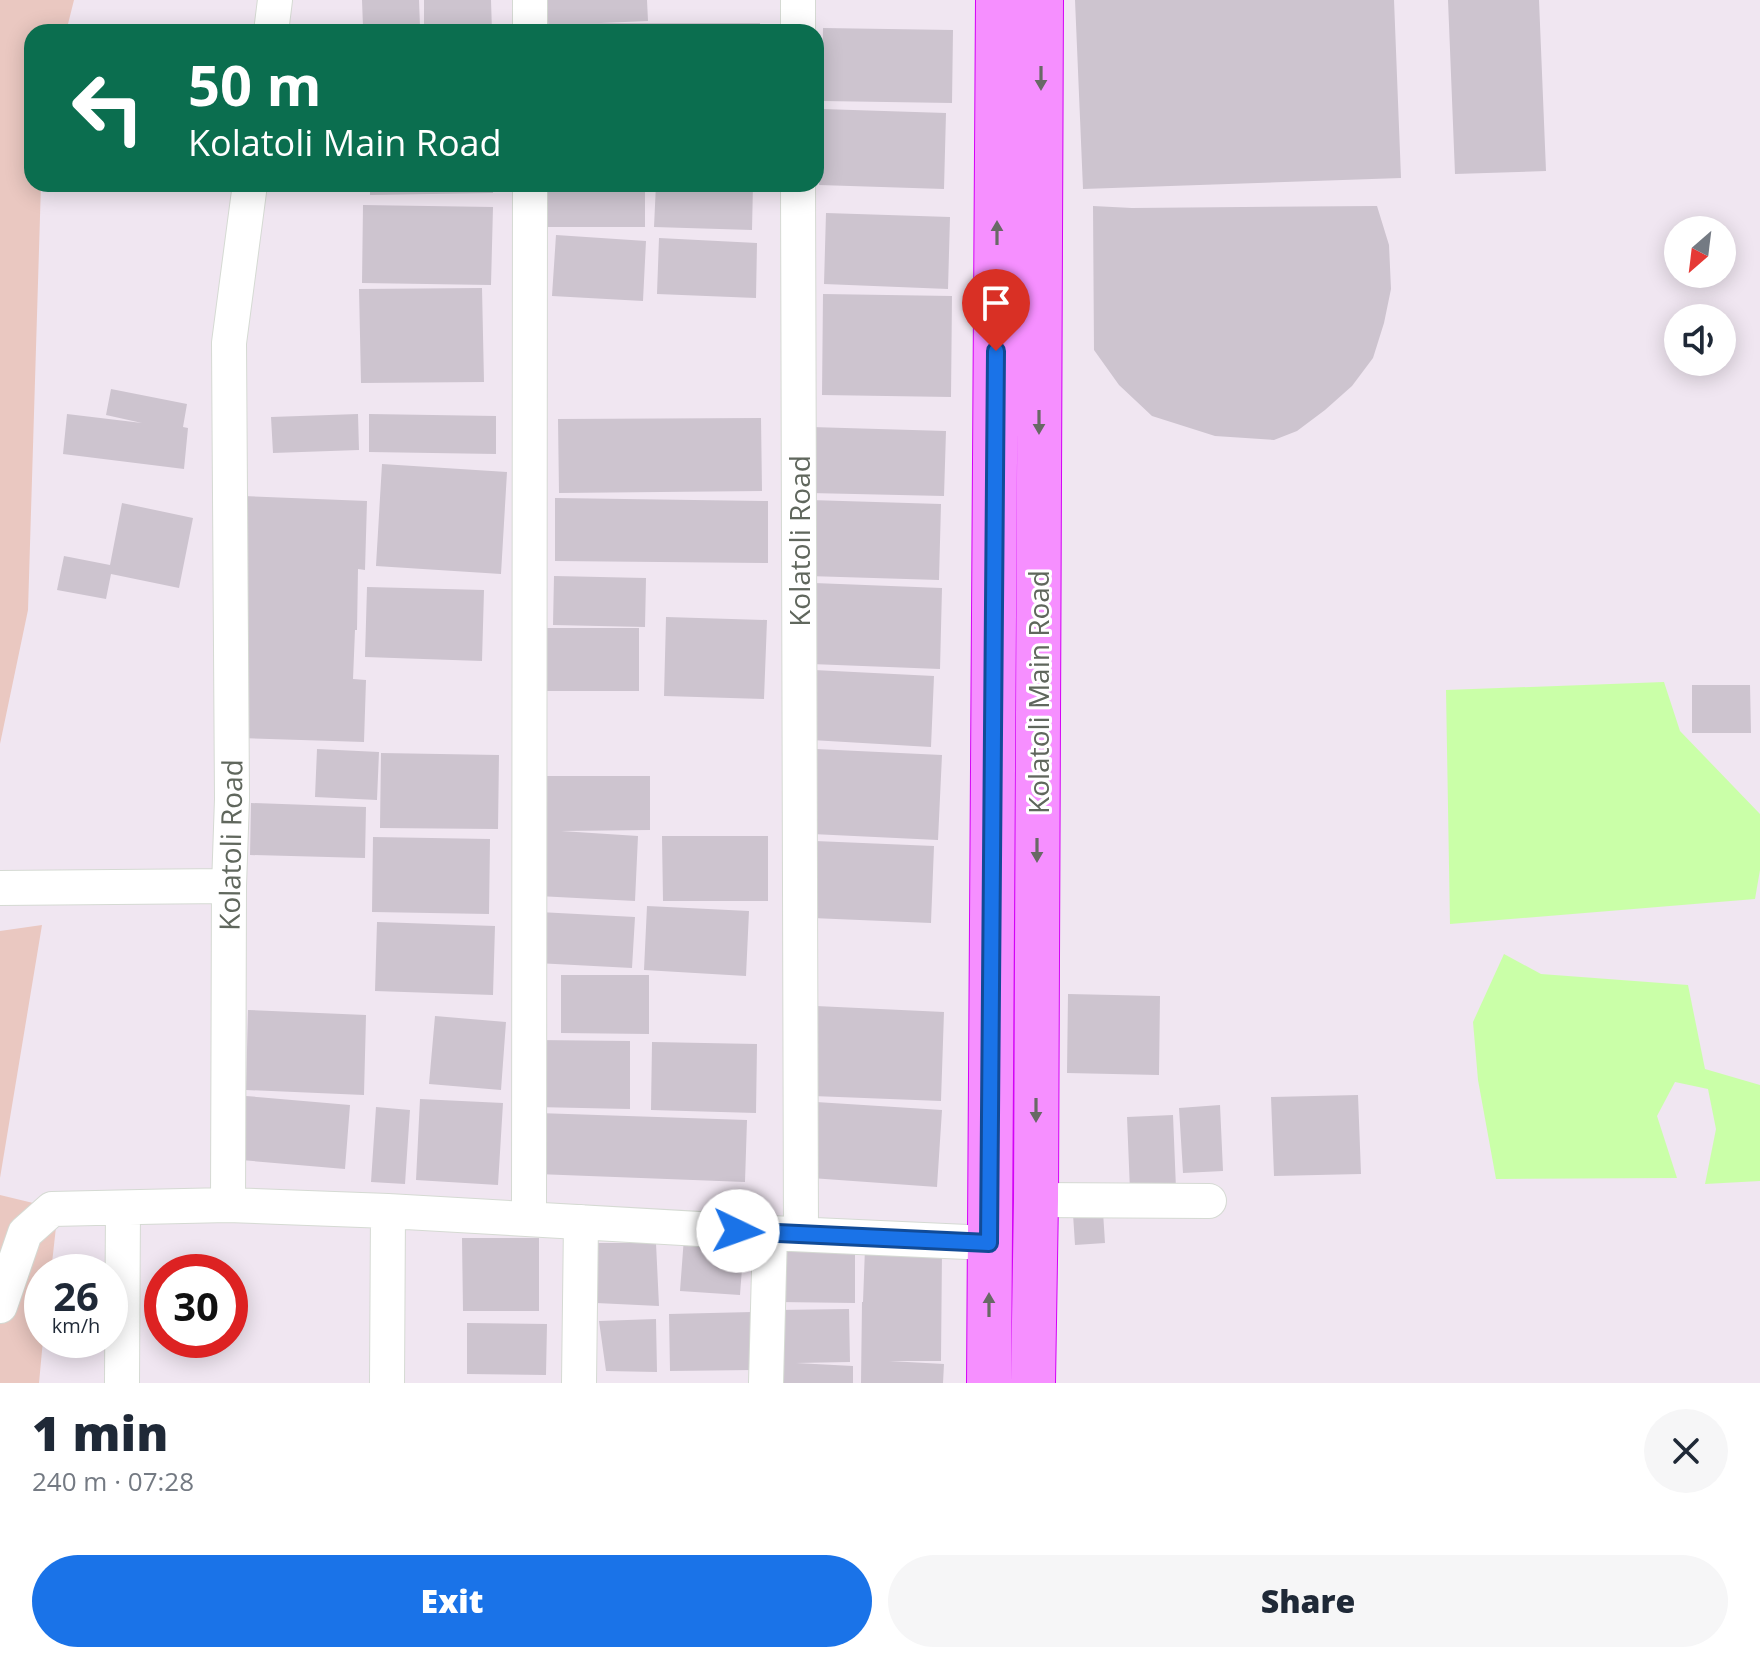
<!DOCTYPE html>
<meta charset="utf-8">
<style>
body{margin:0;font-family:"Open Sans",sans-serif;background:#f6f6f7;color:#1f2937;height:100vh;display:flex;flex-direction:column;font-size:30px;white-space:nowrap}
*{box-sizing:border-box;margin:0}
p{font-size:26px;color:#747a83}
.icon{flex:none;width:44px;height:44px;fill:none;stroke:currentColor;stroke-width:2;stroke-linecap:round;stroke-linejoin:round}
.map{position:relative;height:1383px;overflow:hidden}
.details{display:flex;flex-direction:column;background:#fff;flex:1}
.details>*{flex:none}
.banner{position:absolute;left:24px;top:24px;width:800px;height:168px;border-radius:24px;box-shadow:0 4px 20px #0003;background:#0b6e4f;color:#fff;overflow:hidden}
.needle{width:52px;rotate:208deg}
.controls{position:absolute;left:1664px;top:216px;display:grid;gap:16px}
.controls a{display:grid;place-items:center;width:72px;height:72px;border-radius:50%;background:#fff;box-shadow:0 4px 20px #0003;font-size:40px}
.speed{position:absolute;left:24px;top:1254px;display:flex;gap:16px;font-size:40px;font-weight:700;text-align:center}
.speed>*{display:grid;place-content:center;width:104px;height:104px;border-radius:50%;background:#fff;box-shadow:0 4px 20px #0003;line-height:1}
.speed small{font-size:20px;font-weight:400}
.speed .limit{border:12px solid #d22;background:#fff;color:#111}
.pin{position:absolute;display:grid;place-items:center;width:68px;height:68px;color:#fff;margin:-82px -34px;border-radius:50% 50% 50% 0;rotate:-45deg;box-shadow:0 0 8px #0007}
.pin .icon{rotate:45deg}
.me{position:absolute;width:88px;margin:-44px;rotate:93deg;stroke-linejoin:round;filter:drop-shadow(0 0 6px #0008)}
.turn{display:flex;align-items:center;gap:28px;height:168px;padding:0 32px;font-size:36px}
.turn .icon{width:104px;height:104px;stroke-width:2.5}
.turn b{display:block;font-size:56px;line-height:68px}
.round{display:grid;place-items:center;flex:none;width:84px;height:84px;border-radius:42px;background:#f6f6f7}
.overview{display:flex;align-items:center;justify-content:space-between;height:136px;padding:0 32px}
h1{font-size:48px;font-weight:800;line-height:60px}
.button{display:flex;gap:16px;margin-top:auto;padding:16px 32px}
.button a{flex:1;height:92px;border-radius:48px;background:#1a73e8;color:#fff;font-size:32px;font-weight:800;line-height:92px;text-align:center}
.button a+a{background:#f6f6f7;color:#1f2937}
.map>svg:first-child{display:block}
.green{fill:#eac8c1}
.water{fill:#caffa8}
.building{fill:#cdc4cf}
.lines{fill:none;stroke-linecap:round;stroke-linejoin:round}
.minor-casing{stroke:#d5dad3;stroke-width:36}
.highway-casing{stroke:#d400f7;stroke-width:46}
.minor{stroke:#fff;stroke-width:34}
.highway{stroke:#f68fff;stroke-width:44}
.oneway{fill:#686965}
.route-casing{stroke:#114b97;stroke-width:20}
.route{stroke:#1a73e8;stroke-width:14}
.labels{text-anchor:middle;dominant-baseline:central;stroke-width:6;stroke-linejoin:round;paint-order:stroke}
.street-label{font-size:28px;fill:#60675d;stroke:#fff}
</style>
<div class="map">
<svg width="1760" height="1383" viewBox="0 0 1760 1383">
<rect width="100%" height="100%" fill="#f0e6f1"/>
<path class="green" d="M 0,0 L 74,0 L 66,32 L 32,32 L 32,184 L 41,184 L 28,610 L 0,744 Z
M 42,925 L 0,1178 L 0,931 Z
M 0,1195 L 58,1209 L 51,1272 L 42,1272 L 43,1340 L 39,1383 L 0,1383 Z"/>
<path class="water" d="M 1664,682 L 1680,731 L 1760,814 L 1760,870 L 1755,899 L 1450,924 L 1446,690 Z
M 1504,954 L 1541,974 L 1688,985 L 1705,1069 L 1760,1085 L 1760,1181 L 1705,1184 L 1716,1129 L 1708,1089 L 1675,1082 L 1657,1116 L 1677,1178 L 1496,1179 L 1478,1080 L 1473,1022 Z"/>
<path class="building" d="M 362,0 L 419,0 L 420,27 L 363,27 Z
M 424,0 L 491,0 L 492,32 L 424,32 Z
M 546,0 L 647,0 L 648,21 L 601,23 L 760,23 L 760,32 L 549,32 Z
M 1075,0 L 1394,0 L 1401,178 L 1083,189 Z
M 1448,0 L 1539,0 L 1546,171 L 1455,174 Z
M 823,28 L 953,30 L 952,103 L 822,101 Z
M 822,109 L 946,113 L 944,189 L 819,185 Z
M 370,184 L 493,184 L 493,193 L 370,195 Z
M 545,184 L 645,184 L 645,227 L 545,227 Z
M 656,184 L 753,184 L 752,230 L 654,227 Z
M 363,205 L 493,207 L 491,285 L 362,283 Z
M 1093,206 L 1132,208 L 1377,206 L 1389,245 L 1391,289 L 1384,323 L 1373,358 L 1352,386 L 1325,410 L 1297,431 L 1274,440 L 1215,436 L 1152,416 L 1119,385 L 1094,350 Z
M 826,213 L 950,217 L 948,289 L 824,284 Z
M 556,235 L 646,241 L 643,301 L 552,296 Z
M 659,238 L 757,243 L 756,298 L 657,294 Z
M 482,288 L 484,382 L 361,383 L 359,289 Z
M 823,294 L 952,296 L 951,397 L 822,395 Z
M 111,389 L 187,404 L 183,427 L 188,428 L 184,469 L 63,454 L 67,414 L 142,423 L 106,415 Z
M 358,414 L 359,450 L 273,453 L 271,417 Z
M 369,414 L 496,416 L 496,454 L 369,452 Z
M 761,418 L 762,491 L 559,493 L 558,419 Z
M 811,427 L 946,431 L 944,496 L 810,493 Z
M 382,464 L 507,472 L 501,574 L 376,566 Z
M 243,496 L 367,501 L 365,570 L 358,569 L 357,630 L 355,630 L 353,679 L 366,680 L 364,742 L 238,738 Z
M 555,498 L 768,501 L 768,563 L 555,561 Z
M 810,500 L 941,504 L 939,580 L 808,576 Z
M 122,503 L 193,518 L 179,588 L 111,574 L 106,599 L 57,590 L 64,556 L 110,565 Z
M 554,576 L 646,578 L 645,627 L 553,625 Z
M 814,583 L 942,588 L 940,669 L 811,664 Z
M 367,587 L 484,590 L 482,661 L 365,657 Z
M 666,617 L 767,620 L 764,699 L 664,696 Z
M 541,628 L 639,628 L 639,691 L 542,691 Z
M 814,670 L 934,676 L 931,747 L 811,740 Z
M 1692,685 L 1750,685 L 1751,733 L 1692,733 Z
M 317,749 L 379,752 L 377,800 L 315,797 Z
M 816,749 L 942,755 L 938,840 L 812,834 Z
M 381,753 L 499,755 L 498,829 L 380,828 Z
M 546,776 L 650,776 L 650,830 L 561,831 L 638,836 L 635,901 L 538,896 Z
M 251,803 L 366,807 L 365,858 L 250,855 Z
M 662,836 L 768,836 L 768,901 L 663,901 Z
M 373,837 L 490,839 L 489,914 L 372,912 Z
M 815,841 L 934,846 L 931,923 L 812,918 Z
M 647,906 L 749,911 L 746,976 L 644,970 Z
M 539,912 L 635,917 L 632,968 L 536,963 Z
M 377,922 L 495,926 L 493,995 L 375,991 Z
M 561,975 L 649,975 L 649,1034 L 561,1033 Z
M 1068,994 L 1160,996 L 1159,1075 L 1067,1073 Z
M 816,1006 L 944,1012 L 941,1101 L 813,1096 Z
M 248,1010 L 366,1015 L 364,1095 L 246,1090 Z
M 435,1016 L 506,1022 L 501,1090 L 429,1084 Z
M 536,1040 L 630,1041 L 630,1109 L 535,1107 Z
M 652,1042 L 757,1044 L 756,1113 L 651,1110 Z
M 1358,1095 L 1361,1174 L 1274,1176 L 1271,1097 Z
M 246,1096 L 350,1105 L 345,1169 L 241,1160 Z
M 420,1099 L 503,1103 L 498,1185 L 416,1180 Z
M 816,1102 L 942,1110 L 937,1187 L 811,1178 Z
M 1220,1105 L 1223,1171 L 1183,1173 L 1179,1108 Z
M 376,1107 L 410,1110 L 405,1184 L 371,1182 Z
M 538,1113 L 747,1120 L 745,1182 L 537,1174 Z
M 1173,1115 L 1176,1189 L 1130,1191 L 1127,1117 Z
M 1103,1212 L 1105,1243 L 1075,1245 L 1073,1214 Z
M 684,1237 L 744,1241 L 740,1295 L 680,1291 Z
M 462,1238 L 539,1238 L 539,1311 L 463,1311 Z
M 589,1243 L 656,1243 L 659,1306 L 596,1303 Z
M 778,1246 L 855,1246 L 855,1303 L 778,1302 Z
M 865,1248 L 942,1250 L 941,1361 L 889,1361 L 944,1364 L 943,1383 L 861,1383 L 862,1302 L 863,1302 Z
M 849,1309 L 850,1362 L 796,1363 L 853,1366 L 853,1383 L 780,1383 L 776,1310 Z
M 752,1312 L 753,1370 L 670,1371 L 669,1314 Z
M 656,1319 L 657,1372 L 606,1371 L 599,1321 Z
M 467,1323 L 547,1324 L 546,1375 L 467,1374 Z"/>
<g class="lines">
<defs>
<path id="minor" d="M 798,0 L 798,32
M 271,32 L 275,0
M 530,32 L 530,0
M 798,184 L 801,1234
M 0,888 L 229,886
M 1036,1200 L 1209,1201
M 228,1205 L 229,886 L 232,799 L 229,343 L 250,184
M 529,1219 L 530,184
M 0,1306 L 25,1233 L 52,1209 L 228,1205 L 388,1211 L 770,1233 L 989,1243
M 122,1383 L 123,1208
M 387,1383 L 388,1211
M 579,1383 L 581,1222
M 766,1383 L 770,1233"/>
<path id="highway" d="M 989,1383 L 998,0
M 1033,1383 L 1036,1200 L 1041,0"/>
</defs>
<use href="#minor" class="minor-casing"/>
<use href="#highway" class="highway-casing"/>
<use href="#minor" class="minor"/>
<use href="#highway" class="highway"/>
</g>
<defs><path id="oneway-solid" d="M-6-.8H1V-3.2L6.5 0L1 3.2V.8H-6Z" transform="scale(2)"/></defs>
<g class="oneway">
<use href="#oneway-solid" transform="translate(1041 78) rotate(90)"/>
<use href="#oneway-solid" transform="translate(997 233) rotate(-90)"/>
<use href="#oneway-solid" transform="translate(1039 422) rotate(90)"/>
<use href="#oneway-solid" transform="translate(1037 850) rotate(90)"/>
<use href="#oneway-solid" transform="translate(1036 1110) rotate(90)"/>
<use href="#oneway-solid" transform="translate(989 1305) rotate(-90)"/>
</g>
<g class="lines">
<defs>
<path id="route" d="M 738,1231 L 989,1243 L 996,351"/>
</defs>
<use href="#route" class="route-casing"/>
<use href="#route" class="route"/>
</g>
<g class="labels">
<g class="street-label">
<text transform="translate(799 541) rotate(-90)">Kolatoli Road</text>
<text transform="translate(1038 692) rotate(-90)">Kolatoli Main Road</text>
<text transform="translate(230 845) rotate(-89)">Kolatoli Road</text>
</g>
</g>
</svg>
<div class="controls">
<a><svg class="needle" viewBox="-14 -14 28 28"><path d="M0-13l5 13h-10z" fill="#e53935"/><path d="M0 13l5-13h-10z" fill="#747a83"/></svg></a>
<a><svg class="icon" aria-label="sound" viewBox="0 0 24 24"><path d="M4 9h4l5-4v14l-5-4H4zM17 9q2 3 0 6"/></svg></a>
</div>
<div class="speed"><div>26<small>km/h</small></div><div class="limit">30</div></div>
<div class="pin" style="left:996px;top:351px;background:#d93025"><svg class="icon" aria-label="arrive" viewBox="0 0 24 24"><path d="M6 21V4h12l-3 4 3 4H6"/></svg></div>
<svg class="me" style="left:738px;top:1231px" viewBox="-20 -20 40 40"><circle r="19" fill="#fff"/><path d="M0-13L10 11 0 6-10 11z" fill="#1a73e8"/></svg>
<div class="banner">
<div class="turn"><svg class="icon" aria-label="left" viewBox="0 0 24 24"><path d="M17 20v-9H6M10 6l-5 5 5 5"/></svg><div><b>50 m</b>Kolatoli Main Road</div></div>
</div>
</div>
<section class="details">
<div class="overview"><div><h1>1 min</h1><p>240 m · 07:28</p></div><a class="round"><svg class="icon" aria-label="close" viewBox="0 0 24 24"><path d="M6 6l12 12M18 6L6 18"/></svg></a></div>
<div class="button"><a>Exit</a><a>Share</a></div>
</section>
